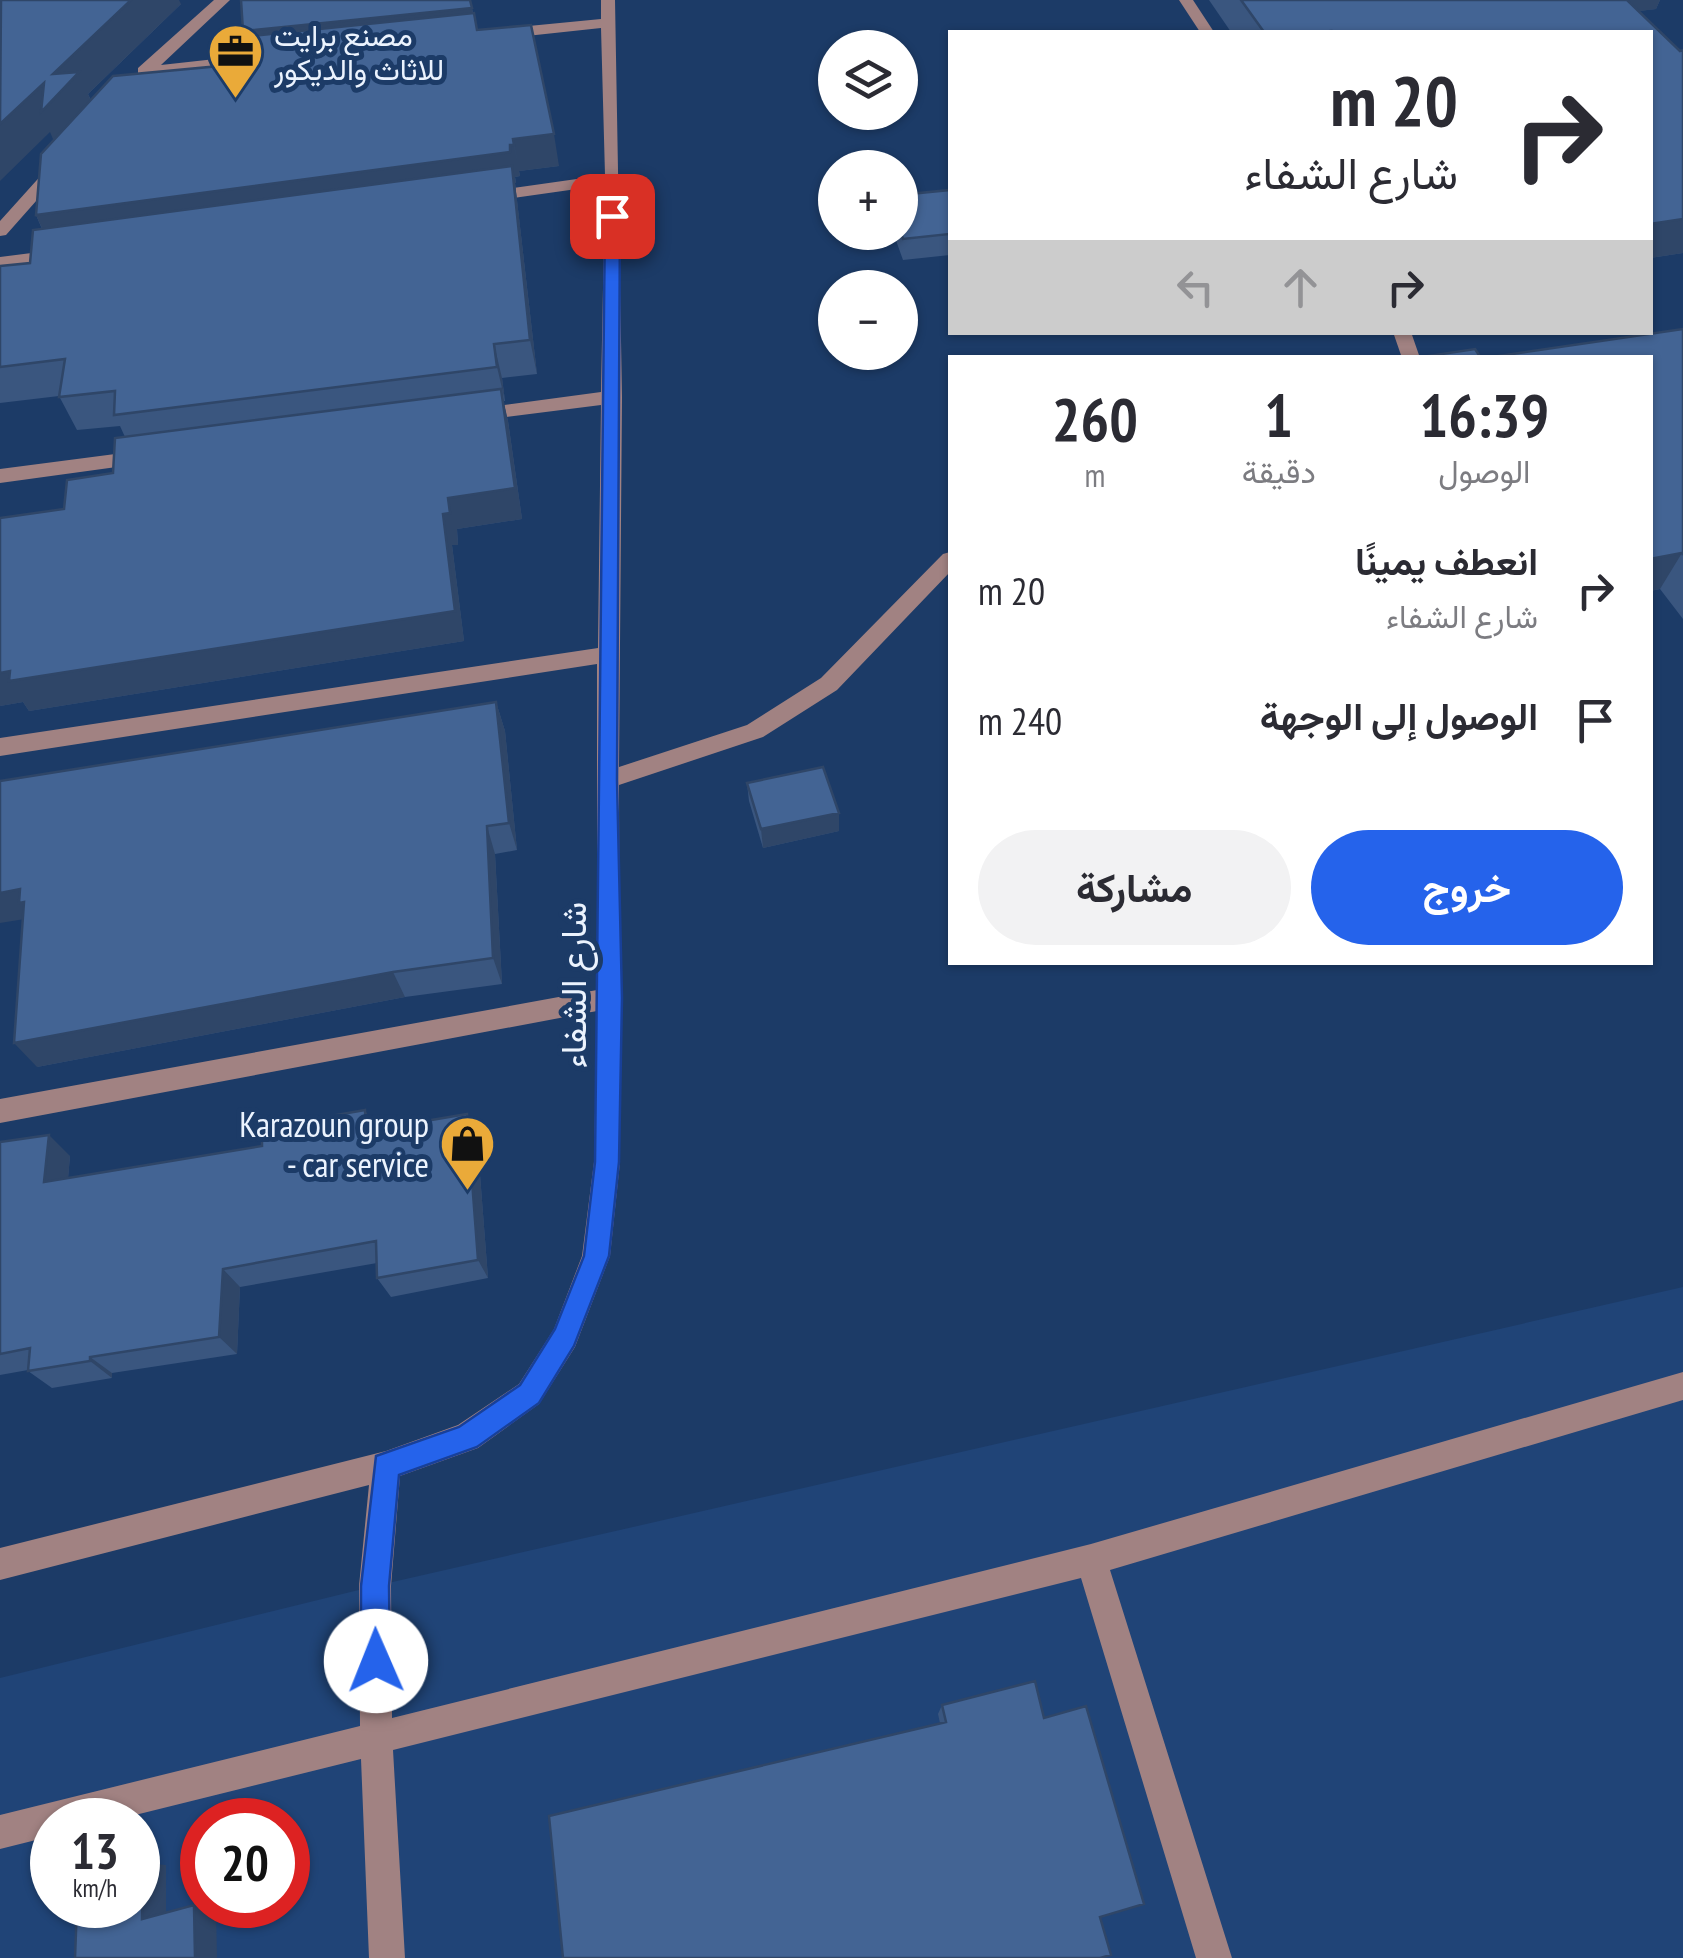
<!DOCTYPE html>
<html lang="ar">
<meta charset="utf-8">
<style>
body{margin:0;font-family:"PT Sans Narrow",Vazirmatn,sans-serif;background:#f2f2f3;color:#2b2b33;direction:rtl;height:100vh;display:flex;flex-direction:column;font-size:38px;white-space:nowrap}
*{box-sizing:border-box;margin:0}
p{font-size:32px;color:#7c7c81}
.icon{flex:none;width:55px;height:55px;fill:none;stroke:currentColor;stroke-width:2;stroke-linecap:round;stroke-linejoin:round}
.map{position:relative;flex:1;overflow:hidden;direction:ltr}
.details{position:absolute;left:948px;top:355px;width:705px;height:610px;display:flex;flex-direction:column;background:#fff;border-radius:0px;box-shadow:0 2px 8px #0004;direction:rtl}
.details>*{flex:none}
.guide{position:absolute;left:948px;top:30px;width:705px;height:305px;border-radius:0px;box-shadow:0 2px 8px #0004;direction:rtl;background:#fff;color:#2b2b33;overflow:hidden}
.tools{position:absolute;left:818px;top:30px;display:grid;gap:20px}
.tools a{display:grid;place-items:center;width:100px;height:100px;border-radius:50%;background:#fff;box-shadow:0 2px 8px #0004;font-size:50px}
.speed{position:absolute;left:30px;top:1798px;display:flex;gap:20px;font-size:50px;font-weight:700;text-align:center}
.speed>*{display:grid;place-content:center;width:130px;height:130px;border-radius:50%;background:#fff;box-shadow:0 2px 8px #0004;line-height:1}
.speed small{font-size:25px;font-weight:400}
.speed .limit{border:15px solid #d22;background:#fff;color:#111}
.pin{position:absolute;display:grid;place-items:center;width:85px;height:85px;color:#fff;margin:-42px;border-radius:20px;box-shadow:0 5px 15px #0006}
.me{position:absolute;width:110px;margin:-55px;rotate:359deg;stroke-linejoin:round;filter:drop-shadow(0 0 8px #0008)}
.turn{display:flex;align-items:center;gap:35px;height:210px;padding:0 30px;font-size:45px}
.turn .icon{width:130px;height:130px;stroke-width:2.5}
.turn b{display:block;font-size:70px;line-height:85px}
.lanes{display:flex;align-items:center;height:95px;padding:0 30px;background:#0003;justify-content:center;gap:50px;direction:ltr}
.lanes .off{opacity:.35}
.eta{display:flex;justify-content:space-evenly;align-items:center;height:170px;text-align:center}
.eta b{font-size:60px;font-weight:700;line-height:70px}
.action{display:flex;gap:20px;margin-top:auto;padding:20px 30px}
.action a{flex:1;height:115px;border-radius:60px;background:#2563eb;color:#fff;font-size:40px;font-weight:700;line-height:115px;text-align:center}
.action a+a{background:#f2f2f3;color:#2b2b33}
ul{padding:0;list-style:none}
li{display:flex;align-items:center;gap:30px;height:130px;padding:0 30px}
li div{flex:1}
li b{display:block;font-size:38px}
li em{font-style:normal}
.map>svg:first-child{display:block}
.built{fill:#204477;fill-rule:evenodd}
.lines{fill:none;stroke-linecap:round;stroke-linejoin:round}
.minor{fill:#a18282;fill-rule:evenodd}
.wall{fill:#3a567f}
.shaded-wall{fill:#2f4668}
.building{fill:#436494;stroke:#2f4668;stroke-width:2.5}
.route{fill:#2563eb;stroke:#184099;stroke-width:2.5}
.labels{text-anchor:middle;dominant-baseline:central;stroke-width:10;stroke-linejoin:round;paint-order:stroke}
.far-poi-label{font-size:30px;fill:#ebf3fe;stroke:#1c3b67;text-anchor:start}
.street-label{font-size:35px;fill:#ebf3fe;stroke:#1c3b67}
.poi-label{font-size:35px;fill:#ebf3fe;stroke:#1c3b67;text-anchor:end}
</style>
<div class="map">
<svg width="1683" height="1958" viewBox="0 0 1683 1958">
<rect width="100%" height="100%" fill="#1c3b67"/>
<path class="built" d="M 1683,1287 L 1683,1958 L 0,1958 L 0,1678 L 375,1586 ZM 52,1820 L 138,1820 L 138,1905 L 52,1905 ZM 202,1820 L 288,1820 L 288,1905 L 202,1905 Z"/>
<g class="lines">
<path class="minor" d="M 214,0 L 230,0 L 161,65 L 261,54 L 266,56 L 266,62 L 138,75 L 138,68 Z
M 601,0 L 615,0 L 622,397 L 619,767 L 747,725 L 821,678 L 943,554 L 950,552 L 950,572 L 837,690 L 763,737 L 619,785 L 620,1162 L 610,1256 L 575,1347 L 539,1404 L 478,1448 L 400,1476 L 391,1586 L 392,1718 L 1091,1544 L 1683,1372 L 1683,1400 L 1110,1570 L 1232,1958 L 1196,1958 L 1081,1578 L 393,1750 L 405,1958 L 369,1958 L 361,1759 L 115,1820 L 52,1820 L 52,1836 L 0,1849 L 0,1815 L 360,1726 L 359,1586 L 369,1485 L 0,1580 L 0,1548 L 386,1451 L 458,1425 L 519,1384 L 554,1329 L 582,1256 L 594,1162 L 597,1011 L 0,1123 L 0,1099 L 597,990 L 597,664 L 0,756 L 0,738 L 598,648 L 601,405 L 474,421 L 464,415 L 474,409 L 601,392 L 605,185 L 484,202 L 476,197 L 484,192 L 605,175 L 601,28 L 499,39 L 491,34 L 499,29 L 601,19 Z
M 1179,0 L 1193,0 L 1214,32 L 1200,32 Z
M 54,161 L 68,165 L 6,235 L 0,236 L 0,221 Z
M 63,249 L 69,250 L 69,258 L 0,267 L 0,257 Z
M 1393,332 L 1411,332 L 1420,358 L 1402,358 Z
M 146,450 L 153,452 L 153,462 L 0,483 L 0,469 Z"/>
</g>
<path class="wall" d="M 470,0 L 477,30 L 559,166 L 519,171 L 520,176 L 515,177 L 516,183 L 515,183 L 537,374 L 502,378 L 505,401 L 503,401 L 508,421 L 522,519 L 457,529 L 458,545 L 452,545 L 464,641 L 29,711 L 23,702 L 0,706 L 0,518 L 64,509 L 113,473 L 125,437 L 120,426 L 77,430 L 59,396 L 0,403 L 0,266 L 30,263 L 42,229 L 36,215 L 54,140 L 0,1 L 181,4 L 88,94 L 91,100 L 230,65 L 242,50 L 245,37 L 243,31 Z
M 1209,0 L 1660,0 L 1656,9 L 1638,11 L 1680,51 L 1683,50 L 1683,253 L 1650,258 L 1650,32 L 1231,32 Z
M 950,190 L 950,255 L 903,260 L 893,232 L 900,232 L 900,195 Z
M 1683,329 L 1683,619 L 1660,589 L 1650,591 L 1650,358 Z
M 496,702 L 505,731 L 517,850 L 495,854 L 502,984 L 405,997 L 37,1067 Z
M 747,783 L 839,813 L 839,831 L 763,848 L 749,801 Z
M 467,1114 L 477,1136 L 488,1278 L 391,1297 L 377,1278 L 377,1263 L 240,1287 L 237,1354 L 112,1373 L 112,1378 L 52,1388 L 28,1371 L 28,1370 L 0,1375 L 0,1142 L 70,1156 L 68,1178 Z
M 942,1705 L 1044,1718 L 1144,1904 L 940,1723 L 938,1714 Z"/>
<path class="shaded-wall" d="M 117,0 L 179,0 L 181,4 L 88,94 L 95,110 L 58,151 L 50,132 L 0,181 L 0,124 L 53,74 Z
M 1599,0 L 1660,0 L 1656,9 L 1593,17 Z
M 472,8 L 476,28 L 250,52 L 243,31 Z
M 554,134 L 559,166 L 519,171 L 513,139 Z
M 514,145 L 520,176 L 515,177 L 516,183 L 515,183 L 537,374 L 530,340 L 50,246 L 36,215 Z
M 1683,219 L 1683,253 L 1650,258 L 1650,224 Z
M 494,344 L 502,378 L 505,401 L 497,367 Z
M 501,389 L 508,421 L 522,519 L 457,529 L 458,545 L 452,545 L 464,641 L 29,711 L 23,702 L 0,706 L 0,673 L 443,514 L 448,498 Z
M 1682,553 L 1660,589 L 1650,591 L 1650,559 Z
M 496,702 L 505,731 L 517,850 L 509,823 Z
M 839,813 L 839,831 L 763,848 L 761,829 Z
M 487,826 L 495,854 L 502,984 L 493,958 Z
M 20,889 L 31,918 L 0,923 L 0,893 Z
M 393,972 L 405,997 L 37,1067 L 14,1043 Z
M 365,1110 L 378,1132 L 366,1131 Z
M 467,1114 L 477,1136 L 488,1278 L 478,1260 Z
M 49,1135 L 70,1156 L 66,1203 L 44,1182 Z
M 223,1269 L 240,1287 L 237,1354 L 219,1337 Z
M 90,1357 L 112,1373 L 112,1378 L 90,1361 Z
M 143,1863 L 166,1865 L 166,1919 L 142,1919 Z
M 194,1905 L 216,1906 L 217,1958 L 195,1958 Z"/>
<path class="building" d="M 1,0 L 131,0 L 53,74 L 79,72 L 41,112 L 44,83 L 0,124 Z
M 241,0 L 470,0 L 472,8 L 243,31 Z
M 1241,0 L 1627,0 L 1680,51 L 1683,50 L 1683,219 L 1650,224 L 1650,32 L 1334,32 L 1332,31 L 1316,32 L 1264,32 Z
M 474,13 L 477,30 L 531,25 L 554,134 L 513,139 L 514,145 L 510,145 L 510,152 L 36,215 L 41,154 L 113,76 L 230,65 L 230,51 L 242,50 L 241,37 Z
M 512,166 L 530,340 L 494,344 L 497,367 L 114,415 L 115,391 L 59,397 L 65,359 L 0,367 L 0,266 L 30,263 L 33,230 Z
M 950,190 L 950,234 L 903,239 L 900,229 L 900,195 Z
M 1683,329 L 1683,555 L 1682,553 L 1650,559 L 1650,358 L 1485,358 Z
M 1475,349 L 1481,358 L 1422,357 Z
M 501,389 L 515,488 L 448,498 L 450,513 L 443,514 L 455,611 L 9,681 L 10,671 L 0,673 L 0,518 L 64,509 L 67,480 L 113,473 L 115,438 Z
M 496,702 L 509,823 L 487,826 L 493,958 L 393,972 L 14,1043 L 24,902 L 19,903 L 20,889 L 0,893 L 0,781 Z
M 823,767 L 839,813 L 761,829 L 747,783 Z
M 365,1110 L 366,1131 L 467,1114 L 478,1260 L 377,1278 L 376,1241 L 223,1269 L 219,1337 L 90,1357 L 90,1361 L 28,1371 L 30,1348 L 0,1354 L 0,1142 L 49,1135 L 44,1182 L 262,1146 L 262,1128 Z
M 1035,1681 L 1044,1718 L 1086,1706 L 1144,1904 L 1100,1917 L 1111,1955 L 1100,1958 L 563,1958 L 549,1816 L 946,1722 L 942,1705 Z
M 143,1863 L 142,1919 L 194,1905 L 195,1958 L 75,1958 L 77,1905 L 138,1905 L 138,1864 Z"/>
<path class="route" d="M 612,211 L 620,216 L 617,780 L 622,998 L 619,1162 L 609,1256 L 574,1346 L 539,1403 L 477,1447 L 399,1475 L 389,1586 L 390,1661 L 386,1671 L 376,1676 L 365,1671 L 361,1661 L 361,1586 L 376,1456 L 459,1427 L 520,1385 L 555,1329 L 584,1256 L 595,1162 L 605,216 Z"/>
<defs>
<symbol id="office-pin" viewBox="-11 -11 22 30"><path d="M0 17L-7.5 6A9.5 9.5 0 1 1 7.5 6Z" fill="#eaaa39" stroke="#1c3b67"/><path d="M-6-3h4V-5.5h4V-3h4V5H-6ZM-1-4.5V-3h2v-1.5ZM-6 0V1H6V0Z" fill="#111"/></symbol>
<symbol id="shop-pin" viewBox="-11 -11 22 30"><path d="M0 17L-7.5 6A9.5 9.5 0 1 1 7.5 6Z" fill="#eaaa39" stroke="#1c3b67"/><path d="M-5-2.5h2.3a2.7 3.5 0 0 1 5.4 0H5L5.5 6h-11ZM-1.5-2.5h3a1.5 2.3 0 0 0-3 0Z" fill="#111"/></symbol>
</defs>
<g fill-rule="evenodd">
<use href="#office-pin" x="204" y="20" width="63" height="86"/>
<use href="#shop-pin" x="436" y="1112" width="63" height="86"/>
</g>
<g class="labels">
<g class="far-poi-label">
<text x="274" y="34">مصنع برايت<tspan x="274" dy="34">للاثاث والديكور</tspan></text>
</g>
<g class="street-label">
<text transform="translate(573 985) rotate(-90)">شارع الشفاء</text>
</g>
<g class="poi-label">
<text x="429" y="1124">Karazoun group<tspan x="429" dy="40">- car service</tspan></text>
</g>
</g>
</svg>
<div class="tools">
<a><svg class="icon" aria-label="layers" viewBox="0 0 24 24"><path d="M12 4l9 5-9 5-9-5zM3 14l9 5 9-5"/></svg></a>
<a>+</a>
<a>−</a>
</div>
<div class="speed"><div>13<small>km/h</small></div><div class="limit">20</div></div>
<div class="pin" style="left:612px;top:216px;background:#d93025"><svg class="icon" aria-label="arrive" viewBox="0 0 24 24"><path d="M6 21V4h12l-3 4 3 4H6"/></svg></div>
<svg class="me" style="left:376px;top:1661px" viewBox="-20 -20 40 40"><circle r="19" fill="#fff"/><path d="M0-13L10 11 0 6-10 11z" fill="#2563eb"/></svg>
<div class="guide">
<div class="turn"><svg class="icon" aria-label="right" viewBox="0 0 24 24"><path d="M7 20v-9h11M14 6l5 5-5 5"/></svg><div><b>20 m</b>شارع الشفاء</div></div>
<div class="lanes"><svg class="icon off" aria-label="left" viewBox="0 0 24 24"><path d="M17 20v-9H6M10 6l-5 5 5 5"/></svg><svg class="icon off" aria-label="ahead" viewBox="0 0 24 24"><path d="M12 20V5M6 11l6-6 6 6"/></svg><svg class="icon" aria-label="right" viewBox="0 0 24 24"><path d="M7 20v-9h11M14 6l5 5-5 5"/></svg></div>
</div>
<section class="details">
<div class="eta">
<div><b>16:39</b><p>الوصول</p></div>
<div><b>1</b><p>دقيقة</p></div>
<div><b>260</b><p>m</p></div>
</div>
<ul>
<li><svg class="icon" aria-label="right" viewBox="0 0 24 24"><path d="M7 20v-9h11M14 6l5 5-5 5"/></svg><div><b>انعطف يمينًا</b><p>شارع الشفاء</p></div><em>20 m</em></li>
<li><svg class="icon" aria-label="arrive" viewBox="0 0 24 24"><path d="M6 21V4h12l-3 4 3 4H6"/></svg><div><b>الوصول إلى الوجهة</b></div><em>240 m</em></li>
</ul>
<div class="action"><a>خروج</a><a>مشاركة</a></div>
</section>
</div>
